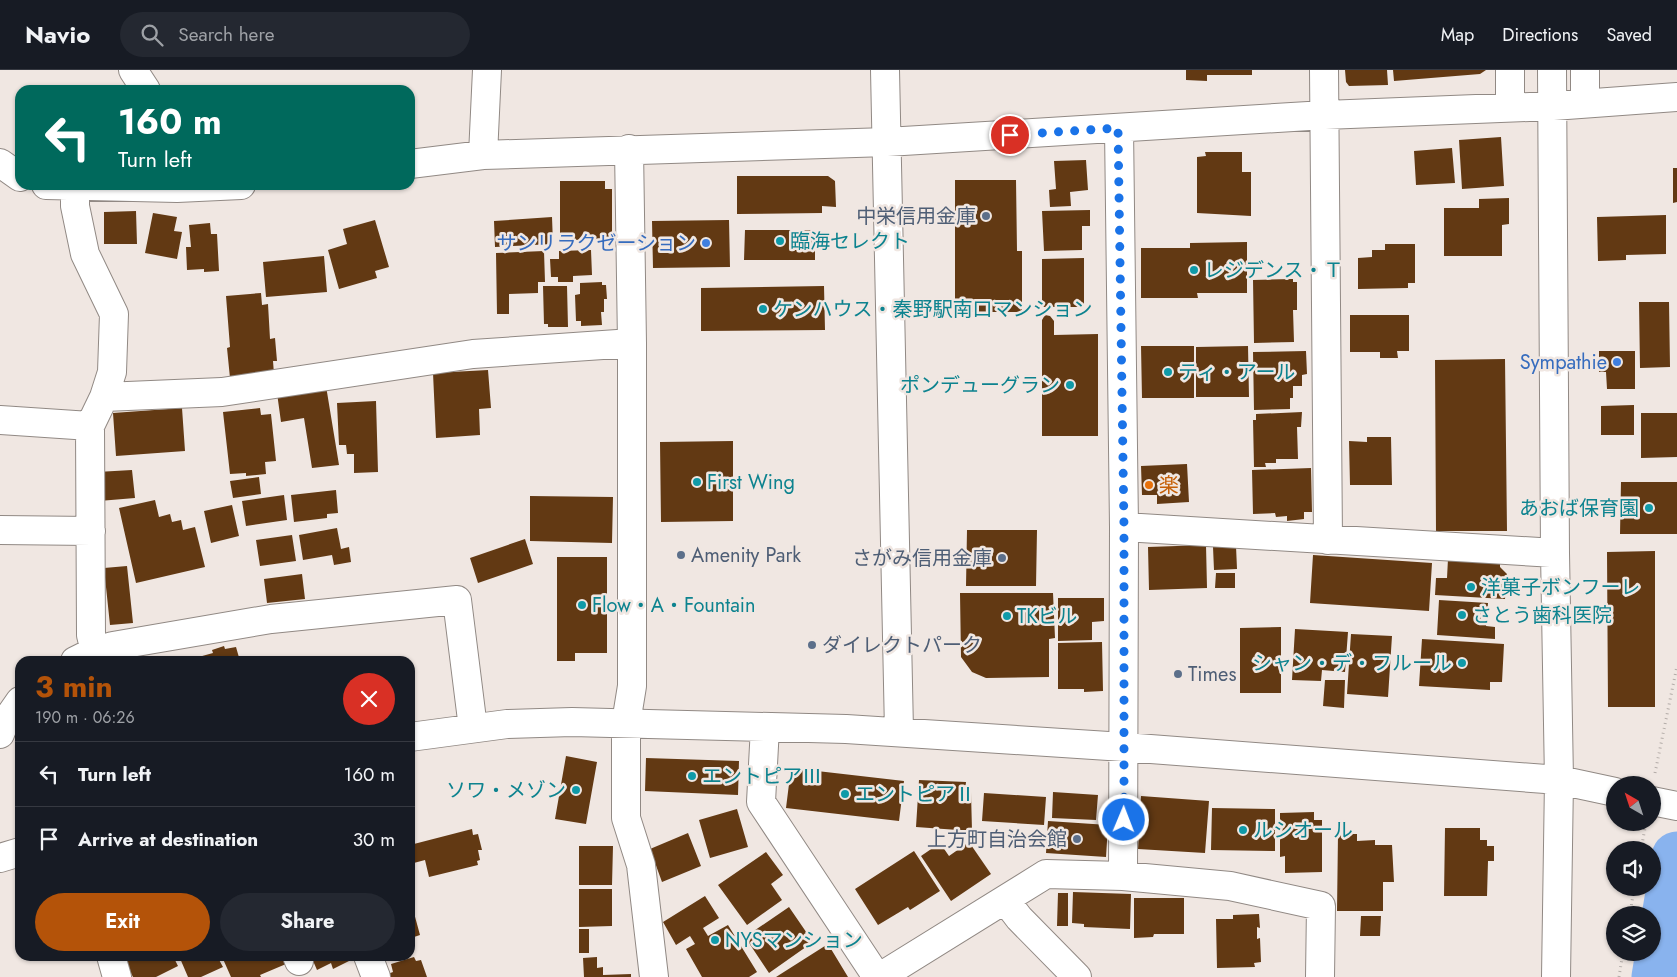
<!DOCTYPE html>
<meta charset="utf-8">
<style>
body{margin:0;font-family:Jost,"Noto Sans JP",sans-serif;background:#242831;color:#f1f3f6;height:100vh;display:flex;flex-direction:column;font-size:19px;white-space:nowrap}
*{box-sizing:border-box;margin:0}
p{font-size:16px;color:#9ea1a6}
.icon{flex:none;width:28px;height:28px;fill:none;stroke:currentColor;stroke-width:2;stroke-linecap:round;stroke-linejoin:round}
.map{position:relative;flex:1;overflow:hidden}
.panel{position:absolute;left:15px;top:586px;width:400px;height:305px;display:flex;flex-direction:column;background:#171b24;border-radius:15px;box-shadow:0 1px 4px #0004}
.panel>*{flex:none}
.hud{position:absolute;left:15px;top:15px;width:400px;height:105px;border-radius:15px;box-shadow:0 1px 4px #0004;background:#00695c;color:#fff;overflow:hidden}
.needle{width:32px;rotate:321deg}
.tools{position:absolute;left:1606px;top:706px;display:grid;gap:10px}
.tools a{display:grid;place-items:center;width:55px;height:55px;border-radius:50%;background:#171b24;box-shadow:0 1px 4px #0004;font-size:25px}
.pin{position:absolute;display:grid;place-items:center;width:42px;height:42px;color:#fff;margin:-21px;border:2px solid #fff;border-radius:50%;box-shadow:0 1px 5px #0007}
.me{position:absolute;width:55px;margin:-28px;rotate:1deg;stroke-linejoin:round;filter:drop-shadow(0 0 4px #0008)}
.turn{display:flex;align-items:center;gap:18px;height:105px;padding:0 20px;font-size:22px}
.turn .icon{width:65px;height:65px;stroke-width:2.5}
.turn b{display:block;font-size:35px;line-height:42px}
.round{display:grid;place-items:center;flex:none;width:52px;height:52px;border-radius:26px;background:#242831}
.headline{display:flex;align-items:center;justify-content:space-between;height:85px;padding:0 20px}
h1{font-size:30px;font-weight:700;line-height:38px;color:#b45309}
.primary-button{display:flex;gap:10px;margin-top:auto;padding:10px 20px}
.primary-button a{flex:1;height:58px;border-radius:30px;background:#b45309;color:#fff;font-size:20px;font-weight:700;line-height:58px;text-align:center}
.primary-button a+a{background:#242831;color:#f1f3f6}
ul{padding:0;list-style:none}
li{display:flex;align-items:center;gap:15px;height:65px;padding:0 20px;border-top:1px solid #363941}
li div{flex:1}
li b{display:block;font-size:19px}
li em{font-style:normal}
header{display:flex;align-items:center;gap:30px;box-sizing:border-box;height:70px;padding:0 25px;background:#171b24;border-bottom:1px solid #363941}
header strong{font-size:24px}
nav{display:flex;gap:28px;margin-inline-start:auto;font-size:18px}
.search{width:350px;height:45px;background:#242831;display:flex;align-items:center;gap:12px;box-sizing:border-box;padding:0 18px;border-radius:28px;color:#9ea1a6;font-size:19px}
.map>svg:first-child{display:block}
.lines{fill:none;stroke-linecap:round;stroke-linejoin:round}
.river{stroke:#89b3ee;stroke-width:51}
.building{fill:#623913}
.minor-casing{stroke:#918984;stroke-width:30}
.path{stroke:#b3aca8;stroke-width:3;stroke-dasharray:1 4;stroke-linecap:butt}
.minor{stroke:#fff;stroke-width:28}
.route{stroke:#1a73e8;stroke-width:9;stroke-dasharray:0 16.2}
.service-dot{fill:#5c6f8a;stroke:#f0e7e2;stroke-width:2}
.culture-dot{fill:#0f9aa8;stroke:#f0e7e2;stroke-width:2}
.shop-dot{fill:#3f7fe0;stroke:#f0e7e2;stroke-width:2}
.food-dot{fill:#e8710a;stroke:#f0e7e2;stroke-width:2}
.labels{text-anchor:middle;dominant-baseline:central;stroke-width:5;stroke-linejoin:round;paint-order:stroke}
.service-label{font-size:20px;fill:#4e5e75;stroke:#f0e7e2;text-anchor:end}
.culture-label{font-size:20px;fill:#0d838f;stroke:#f0e7e2;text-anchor:start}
.shop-label{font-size:20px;fill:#366cbe;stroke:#f0e7e2;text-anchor:end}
.food-label{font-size:20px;fill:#c56008;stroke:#f0e7e2;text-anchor:start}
</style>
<header>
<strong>Navio</strong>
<div class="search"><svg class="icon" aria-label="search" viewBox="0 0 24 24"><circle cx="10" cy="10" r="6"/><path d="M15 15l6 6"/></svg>Search here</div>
<nav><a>Map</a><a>Directions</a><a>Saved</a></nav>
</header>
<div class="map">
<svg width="1677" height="907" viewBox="0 0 1677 907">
<rect width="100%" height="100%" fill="#f0e7e2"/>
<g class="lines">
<path class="river" d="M 1657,907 L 1677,787"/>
</g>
<path class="building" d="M 1186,0 L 1252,0 L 1252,5 L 1207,5 L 1207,11 L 1186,10 Z
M 1345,0 L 1387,0 L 1388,15 L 1349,16 L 1346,12 Z
M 1393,0 L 1486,0 L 1480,4 L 1394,11 Z
M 1501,67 L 1504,116 L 1462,119 L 1459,70 Z
M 1452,78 L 1455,113 L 1416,115 L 1414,81 Z
M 1205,82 L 1242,82 L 1242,102 L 1251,102 L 1251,146 L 1197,143 L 1197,87 L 1206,86 Z
M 1086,90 L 1088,120 L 1070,122 L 1071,136 L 1050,137 L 1049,120 L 1056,119 L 1054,91 Z
M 1673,98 L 1677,98 L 1677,132 L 1673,133 Z
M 737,106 L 828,106 L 835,111 L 836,137 L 822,136 L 822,143 L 737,144 Z
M 955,110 L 1016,110 L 1017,181 L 1022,181 L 1022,242 L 955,242 Z
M 560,111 L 605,111 L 605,119 L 612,119 L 612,170 L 560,170 Z
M 1509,128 L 1509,154 L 1502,155 L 1502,186 L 1444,186 L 1444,138 L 1479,138 L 1479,129 Z
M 1090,140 L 1090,156 L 1082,156 L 1082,180 L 1044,181 L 1042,141 Z
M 136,141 L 137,174 L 104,174 L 104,142 Z
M 153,143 L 177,147 L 174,161 L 182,162 L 177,189 L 145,183 Z
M 1666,145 L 1666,184 L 1626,185 L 1626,190 L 1598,191 L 1597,147 Z
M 552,147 L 553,174 L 495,177 L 494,151 Z
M 375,150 L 389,197 L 375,201 L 377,208 L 339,219 L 328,180 L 347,174 L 343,159 Z
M 729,150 L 730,197 L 653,198 L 652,151 Z
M 210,153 L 211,164 L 217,164 L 219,201 L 204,202 L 204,199 L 187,200 L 186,177 L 191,177 L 189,155 Z
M 745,160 L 815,160 L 815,190 L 744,190 Z
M 1247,172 L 1247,223 L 1197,223 L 1198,228 L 1141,228 L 1141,178 L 1190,178 L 1190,173 Z
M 1385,174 L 1415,174 L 1415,213 L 1408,213 L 1408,218 L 1358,219 L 1358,188 L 1372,187 L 1372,180 L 1385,180 Z
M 591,180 L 592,205 L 573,206 L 573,212 L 558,212 L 558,207 L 551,207 L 550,189 L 559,189 L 559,181 Z
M 544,181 L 545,212 L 538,212 L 538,223 L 509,224 L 509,244 L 497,244 L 496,183 Z
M 324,186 L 327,222 L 266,227 L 263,192 Z
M 1084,188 L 1084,237 L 1042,237 L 1042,189 Z
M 1293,209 L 1293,212 L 1297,212 L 1297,240 L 1293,240 L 1294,272 L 1254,273 L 1253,210 Z
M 602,212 L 602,215 L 606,215 L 607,229 L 604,229 L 604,242 L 601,242 L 602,255 L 581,256 L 581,251 L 576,251 L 575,225 L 580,224 L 580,213 Z
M 543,216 L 567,216 L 568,257 L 548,257 L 548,254 L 544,254 Z
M 824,216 L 825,260 L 701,261 L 701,218 Z
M 261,223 L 262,235 L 268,234 L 270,269 L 275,268 L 277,291 L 273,291 L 274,304 L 230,308 L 227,278 L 230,277 L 226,226 Z
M 1639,232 L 1669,232 L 1670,297 L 1640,298 Z
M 1045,245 L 1050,246 L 1054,251 L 1054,265 L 1098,264 L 1098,366 L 1042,366 L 1042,250 Z
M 1350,245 L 1409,245 L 1409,281 L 1397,281 L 1398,288 L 1380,288 L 1380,282 L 1350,282 Z
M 1141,276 L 1194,276 L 1194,328 L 1142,328 Z
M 1248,276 L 1249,327 L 1196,327 L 1196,277 Z
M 1306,281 L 1307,304 L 1302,305 L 1302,316 L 1293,316 L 1293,328 L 1290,328 L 1290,339 L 1254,340 L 1253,282 Z
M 1599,281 L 1635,281 L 1635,319 L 1607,319 L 1606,302 L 1599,302 Z
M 1505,289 L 1507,461 L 1436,461 L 1435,290 Z
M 488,300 L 491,338 L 479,339 L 480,365 L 436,368 L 433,303 Z
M 326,316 L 339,395 L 312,398 L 304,348 L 281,352 L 277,323 Z
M 376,331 L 378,402 L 354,403 L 354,384 L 347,384 L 346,375 L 339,375 L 337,333 Z
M 1634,335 L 1634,365 L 1601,365 L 1601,336 Z
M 182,338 L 185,381 L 116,386 L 113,343 Z
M 260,338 L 261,345 L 271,344 L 276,391 L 265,392 L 266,404 L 246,406 L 246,403 L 230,404 L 223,342 Z
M 1302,342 L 1301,357 L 1297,357 L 1298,389 L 1276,389 L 1276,393 L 1265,393 L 1266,397 L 1254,397 L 1253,350 L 1256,350 L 1256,344 Z
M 1641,343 L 1677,343 L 1677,387 L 1641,388 Z
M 1367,367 L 1391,367 L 1392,415 L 1350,415 L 1349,371 L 1367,372 Z
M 733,371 L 733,451 L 661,452 L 660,372 Z
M 1187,394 L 1189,432 L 1157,434 L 1157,425 L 1142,425 L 1141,396 Z
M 1311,398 L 1312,442 L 1304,442 L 1304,449 L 1287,451 L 1287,446 L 1276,447 L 1275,443 L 1253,444 L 1252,400 Z
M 132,400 L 135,428 L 99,431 L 97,402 Z
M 259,407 L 261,424 L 233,428 L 230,411 Z
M 1621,412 L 1677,412 L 1677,464 L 1620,464 Z
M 336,420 L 338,443 L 327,444 L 327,448 L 294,452 L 291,425 Z
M 284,425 L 287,450 L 246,456 L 242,431 Z
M 530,426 L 613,427 L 612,473 L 530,471 Z
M 155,430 L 159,447 L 170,444 L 172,452 L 181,450 L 183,460 L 195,457 L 205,497 L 136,513 L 119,438 Z
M 232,435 L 239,466 L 211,473 L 204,441 Z
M 337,458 L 341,479 L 349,477 L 351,492 L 334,495 L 332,485 L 303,490 L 299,465 Z
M 967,460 L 1037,460 L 1036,516 L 966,516 Z
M 292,465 L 296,491 L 260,496 L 256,470 Z
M 525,469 L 533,494 L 478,513 L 470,488 Z
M 1206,475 L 1207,518 L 1149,520 L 1148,477 Z
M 1236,476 L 1237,499 L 1214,500 L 1213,477 Z
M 1655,481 L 1655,637 L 1608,637 L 1607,482 Z
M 1313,485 L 1432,493 L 1429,541 L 1310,533 Z
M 557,487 L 607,487 L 607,583 L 575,583 L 575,591 L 557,591 Z
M 1448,489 L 1500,492 L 1500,497 L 1507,504 L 1505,529 L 1435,525 L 1436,508 L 1447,508 Z
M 127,496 L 133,553 L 110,555 L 104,498 Z
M 1216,503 L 1235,503 L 1235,518 L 1215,518 Z
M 302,504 L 305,529 L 267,533 L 264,509 Z
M 960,523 L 1053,523 L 1055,568 L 1049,569 L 1049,607 L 986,608 L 972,602 L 961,587 Z
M 1058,528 L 1104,528 L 1104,551 L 1092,552 L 1092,570 L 1058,571 Z
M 1439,530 L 1488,533 L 1486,556 L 1495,557 L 1495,569 L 1437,565 Z
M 1281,557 L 1281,623 L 1240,623 L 1240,558 Z
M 1295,559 L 1348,562 L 1345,602 L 1322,600 L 1321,611 L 1292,610 Z
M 1351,564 L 1392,566 L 1388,627 L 1347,624 Z
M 1422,569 L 1504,574 L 1502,612 L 1490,612 L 1490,620 L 1419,616 Z
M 1102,572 L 1103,621 L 1084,622 L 1084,619 L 1058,619 L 1058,573 Z
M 224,576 L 225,579 L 236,577 L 240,591 L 195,591 L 195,588 L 213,583 L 212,580 Z
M 1325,610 L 1345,610 L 1344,638 L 1323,636 Z
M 566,686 L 597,692 L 586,754 L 555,749 Z
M 646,688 L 739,691 L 738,725 L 645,721 Z
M 791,698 L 904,711 L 899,751 L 786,738 Z
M 919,710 L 966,712 L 965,721 L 971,722 L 972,761 L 916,757 Z
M 1053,722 L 1098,725 L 1096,750 L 1052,748 Z
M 984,723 L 1046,727 L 1044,755 L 982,751 Z
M 1141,726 L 1209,731 L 1205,783 L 1138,779 Z
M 1212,738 L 1275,739 L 1275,781 L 1211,780 Z
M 737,739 L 748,777 L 710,788 L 699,750 Z
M 1314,742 L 1314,750 L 1322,750 L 1322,802 L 1285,803 L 1285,786 L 1280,787 L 1280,743 Z
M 1048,751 L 1108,755 L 1106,787 L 1046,783 Z
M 1445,758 L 1480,758 L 1480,770 L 1487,770 L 1487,776 L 1494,776 L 1494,791 L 1488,791 L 1487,826 L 1444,826 Z
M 472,759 L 473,765 L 478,764 L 482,780 L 478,780 L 480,790 L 477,791 L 478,795 L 429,807 L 425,790 L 410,794 L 410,775 Z
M 688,763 L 701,796 L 662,812 L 650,779 Z
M 1338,764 L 1357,764 L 1357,771 L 1375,770 L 1375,775 L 1392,775 L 1394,812 L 1383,812 L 1383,841 L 1337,841 Z
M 969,772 L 991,804 L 951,831 L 921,786 L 940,773 L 949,786 Z
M 579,776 L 613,776 L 612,815 L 579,815 Z
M 914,781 L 940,821 L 910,840 L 908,837 L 878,855 L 855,819 Z
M 766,782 L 783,805 L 771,814 L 782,830 L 747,855 L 718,815 Z
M 579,819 L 612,819 L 612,856 L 579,857 Z
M 1073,822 L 1131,824 L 1130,859 L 1084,857 L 1084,854 L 1072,853 Z
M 1058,823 L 1068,823 L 1068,856 L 1057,856 Z
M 705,826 L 719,848 L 703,858 L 708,866 L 728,855 L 757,902 L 749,907 L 702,907 L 686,879 L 695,874 L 690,866 L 676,875 L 663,852 Z
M 1134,828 L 1184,828 L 1184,864 L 1154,864 L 1153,867 L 1134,868 Z
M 411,832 L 420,865 L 414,867 L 415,870 L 410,872 Z
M 789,837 L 813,872 L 769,903 L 745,867 Z
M 1259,844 L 1260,858 L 1257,857 L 1257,869 L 1260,868 L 1261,892 L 1254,893 L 1255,897 L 1217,898 L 1216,849 L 1233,849 L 1233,845 Z
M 1361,846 L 1381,846 L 1380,866 L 1360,866 Z
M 579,859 L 589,859 L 589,883 L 579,883 Z
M 828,874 L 848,907 L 776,907 Z
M 122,886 L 173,886 L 178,896 L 156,907 L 133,907 Z
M 179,886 L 217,886 L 223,897 L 201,907 L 188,907 Z
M 230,886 L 282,886 L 286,894 L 260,905 L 261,907 L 231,907 L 223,889 Z
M 311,886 L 359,886 L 333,899 L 331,893 L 317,900 Z
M 414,887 L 416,891 L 421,890 L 427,907 L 385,907 L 385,905 L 393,902 L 391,894 Z
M 597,887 L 597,898 L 603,897 L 603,905 L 631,904 L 631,907 L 584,907 L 583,888 Z"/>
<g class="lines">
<defs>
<path id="minor" d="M 133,0 L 146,20
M 885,0 L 899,661
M 1324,0 L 1328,470
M 1552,0 L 1555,483 L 1559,710 L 1556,907
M 1585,33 L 1585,0
M 1510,36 L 1510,0
M 1119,58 L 1124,457 L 1123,806
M 629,79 L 632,273 L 632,616 L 626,653 L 626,748 L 641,795 L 654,907
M 483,85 L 487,0
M 0,93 L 20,107
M 410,94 L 483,85 L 887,72 L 1325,45 L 1553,36 L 1677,27
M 46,115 L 177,118 L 241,115
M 75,116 L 75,136 L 85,184 L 114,244 L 112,302 L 104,327 L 90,356 L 91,565 L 95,581
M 104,327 L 222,322 L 473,284 L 632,273
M 0,350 L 90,356
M 1124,457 L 1555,483
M 0,460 L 91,461
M 75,591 L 95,581 L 113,576 L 271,549 L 457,530 L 473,658
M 765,657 L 761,732 L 877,907
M 0,664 L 4,654 L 20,631
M 410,667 L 507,654 L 572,652 L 846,659 L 1124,677 L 1559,710 L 1615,722
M 1652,731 L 1677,736
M 0,788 L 20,782
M 1006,831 L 1019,848 L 1077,907
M 111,886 L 117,907
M 297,886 L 299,891
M 368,886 L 376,907
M 880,907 L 1046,804 L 1123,806 L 1230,816 L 1321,836 L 1320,907"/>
</defs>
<use href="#minor" class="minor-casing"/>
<path class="path" d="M 1655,703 L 1677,596
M 1641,780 L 1645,758
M 1630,845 L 1634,818
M 1619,907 L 1623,882"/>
<use href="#minor" class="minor"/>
</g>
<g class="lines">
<path class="route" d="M 1010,65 L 1118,58 L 1124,457 L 1124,750"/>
</g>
<g class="service-dot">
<circle cx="986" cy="146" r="5"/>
<circle cx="681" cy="485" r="5"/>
<circle cx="1002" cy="488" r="5"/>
<circle cx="812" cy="575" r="5"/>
<circle cx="1178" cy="604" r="5"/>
<circle cx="1077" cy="769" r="5"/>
</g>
<g class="culture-dot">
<circle cx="780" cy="171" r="5"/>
<circle cx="1194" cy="200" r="5"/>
<circle cx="763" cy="239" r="5"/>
<circle cx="1168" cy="302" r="5"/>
<circle cx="1070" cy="315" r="5"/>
<circle cx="697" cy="412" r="5"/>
<circle cx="1649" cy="438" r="5"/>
<circle cx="1471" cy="517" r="5"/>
<circle cx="582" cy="535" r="5"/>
<circle cx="1462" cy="545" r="5"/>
<circle cx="1007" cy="546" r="5"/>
<circle cx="1462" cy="593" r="5"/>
<circle cx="692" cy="706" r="5"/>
<circle cx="576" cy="720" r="5"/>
<circle cx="845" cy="724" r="5"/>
<circle cx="1243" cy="760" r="5"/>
<circle cx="715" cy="870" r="5"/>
</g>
<g class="shop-dot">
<circle cx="706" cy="173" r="5"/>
<circle cx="1617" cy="292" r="5"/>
</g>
<circle class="food-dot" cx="1149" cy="415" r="5"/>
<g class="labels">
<g class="service-label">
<text x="976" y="146">中栄信用金庫</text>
<text x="691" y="485" text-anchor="start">Amenity Park</text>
<text x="992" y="488">さがみ信用金庫</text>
<text x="822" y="575" text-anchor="start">ダイレクトパーク</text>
<text x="1188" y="604" text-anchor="start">Times</text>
<text x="1067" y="769">上方町自治会館</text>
</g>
<g class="culture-label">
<text x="790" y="171">臨海セレクト</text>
<text x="1204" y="200">レジデンス・Ｔ</text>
<text x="773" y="239">ケンハウス・秦野駅南口マンション</text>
<text x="1178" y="302">ティ・アール</text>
<text x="1060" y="315" text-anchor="end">ポンデューグラン</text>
<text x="707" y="412">First Wing</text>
<text x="1639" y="438" text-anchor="end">あおば保育園</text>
<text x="1481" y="517">洋菓子ボンフーレ</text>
<text x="592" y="535">Flow・A・Fountain</text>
<text x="1472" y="545">さとう歯科医院</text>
<text x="1017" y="546">TKビル</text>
<text x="1452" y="593" text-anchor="end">シャン・デ・フルール</text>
<text x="702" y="706">エントピアⅢ</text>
<text x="566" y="720" text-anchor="end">ソワ・メゾン</text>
<text x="855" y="724">エントピアⅡ</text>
<text x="1253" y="760">ルシオール</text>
<text x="725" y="870">NYSマンション</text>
</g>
<g class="shop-label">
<text x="696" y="173">サンリラクゼーション</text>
<text x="1607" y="292">Sympathie</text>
</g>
<g class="food-label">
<text x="1159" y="415">楽</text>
</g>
</g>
</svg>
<div class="tools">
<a><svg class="needle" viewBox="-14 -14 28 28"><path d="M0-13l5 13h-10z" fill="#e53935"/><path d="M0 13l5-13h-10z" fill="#9ea1a6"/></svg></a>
<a><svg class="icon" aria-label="sound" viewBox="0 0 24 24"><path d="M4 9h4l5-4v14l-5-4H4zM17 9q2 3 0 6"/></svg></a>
<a><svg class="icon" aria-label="layers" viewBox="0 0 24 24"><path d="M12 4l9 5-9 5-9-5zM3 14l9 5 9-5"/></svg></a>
</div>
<div class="pin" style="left:1010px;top:65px;background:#d93025"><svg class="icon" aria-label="arrive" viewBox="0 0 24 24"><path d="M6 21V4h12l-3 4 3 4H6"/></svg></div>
<svg class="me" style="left:1124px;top:750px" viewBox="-20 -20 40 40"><circle r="17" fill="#1a73e8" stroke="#fff" stroke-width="3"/><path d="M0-11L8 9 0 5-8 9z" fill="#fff"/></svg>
<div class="hud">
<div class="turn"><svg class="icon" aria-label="left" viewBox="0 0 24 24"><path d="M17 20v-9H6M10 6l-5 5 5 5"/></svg><div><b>160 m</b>Turn left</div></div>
</div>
<section class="panel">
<div class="headline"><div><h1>3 min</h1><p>190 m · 06:26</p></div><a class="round" style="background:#d93025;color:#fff"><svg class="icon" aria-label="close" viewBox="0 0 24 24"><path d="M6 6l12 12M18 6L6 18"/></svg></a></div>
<ul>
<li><svg class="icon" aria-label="left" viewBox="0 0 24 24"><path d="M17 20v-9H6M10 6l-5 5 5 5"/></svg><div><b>Turn left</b></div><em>160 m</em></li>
<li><svg class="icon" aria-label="arrive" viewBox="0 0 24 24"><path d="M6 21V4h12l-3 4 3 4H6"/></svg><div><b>Arrive at destination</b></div><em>30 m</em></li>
</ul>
<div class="primary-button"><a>Exit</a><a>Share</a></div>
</section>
</div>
